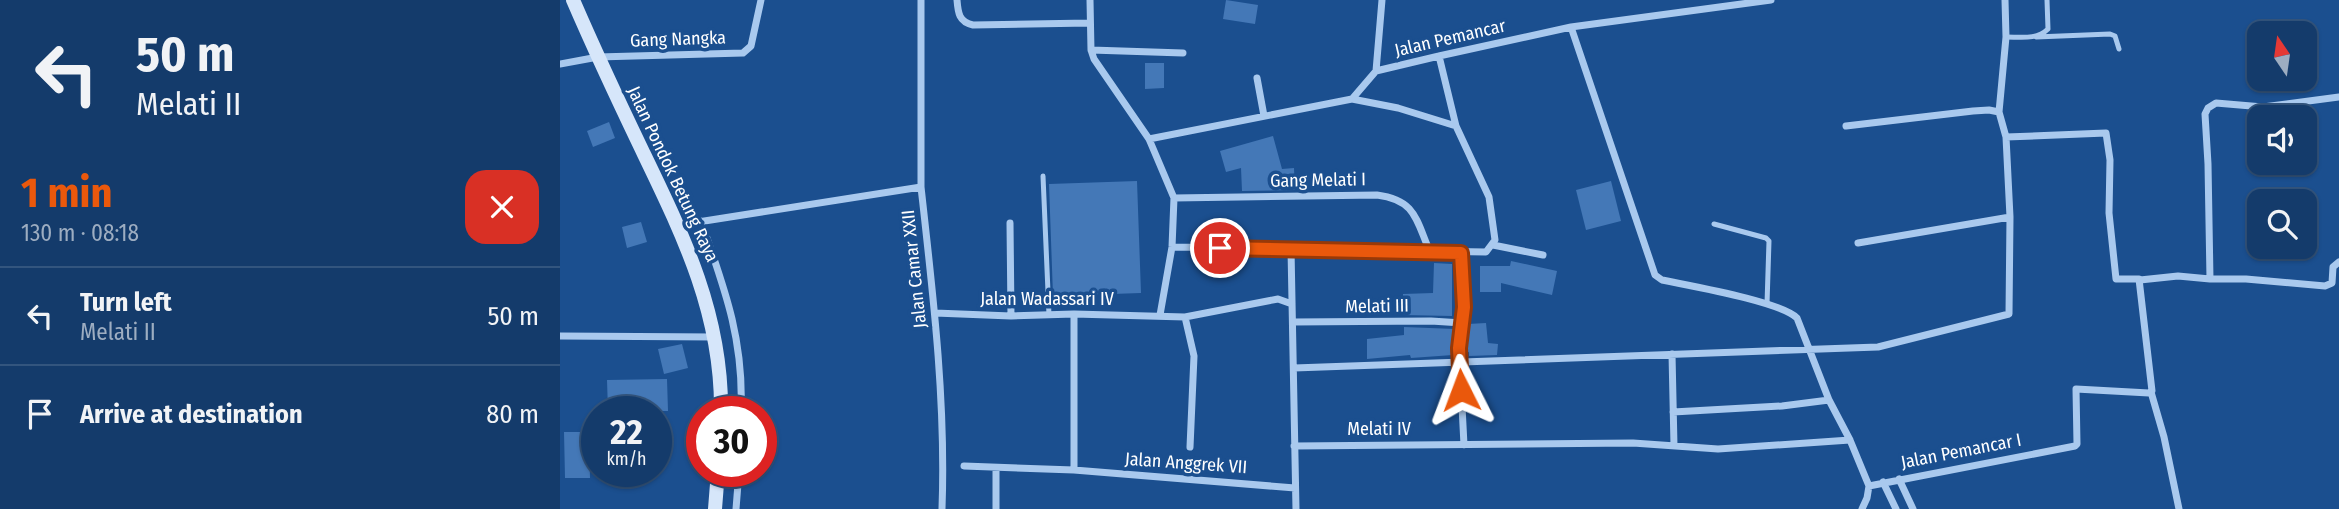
<!DOCTYPE html>
<meta charset="utf-8">
<style>
body{margin:0;font-family:"Fira Sans Condensed",sans-serif;background:#214673;color:#f1f3f6;height:100vh;display:flex;flex-direction:column;font-size:26px;white-space:nowrap}
*{box-sizing:border-box;margin:0}
p{font-size:23px;color:#9dadc1}
.icon{flex:none;width:38px;height:38px;fill:none;stroke:currentColor;stroke-width:2;stroke-linecap:round;stroke-linejoin:round}
.map{position:relative;flex:1;overflow:hidden}
.drawer{display:flex;flex-direction:column;background:#143b6b;width:560px}
.drawer>*{flex:none}
.banner{background:#143b6b;color:#f1f3f6;overflow:hidden}
.needle{width:46px;rotate:347deg}
.fabs{position:absolute;left:1687px;top:21px;display:grid;gap:14px}
.fabs a{display:grid;place-items:center;width:70px;height:70px;border-radius:14px;background:#143b6b;box-shadow:0 2px 5px #0004,0 0 0 2px #33557e;font-size:35px}
.speed{position:absolute;left:21px;top:396px;display:flex;gap:14px;font-size:35px;font-weight:700;text-align:center}
.speed>*{display:grid;place-content:center;width:91px;height:91px;border-radius:50%;background:#143b6b;box-shadow:0 2px 5px #0004,0 0 0 2px #33557e;line-height:1}
.speed small{font-size:18px;font-weight:400}
.speed .limit{border:10px solid #d22;background:#fff;color:#111}
.pin{position:absolute;display:grid;place-items:center;width:60px;height:60px;color:#fff;margin:-30px;border:4px solid #fff;border-radius:50%;box-shadow:0 2px 7px #0007}
.me{position:absolute;width:77px;margin:-38px;rotate:357deg;stroke-linejoin:round;filter:drop-shadow(0 0 5px #0008)}
.turn{display:flex;align-items:center;gap:24px;height:147px;padding:0 21px;font-size:32px}
.turn .icon{width:91px;height:91px;stroke-width:2.5}
.turn b{display:block;font-size:49px;line-height:60px}
.round{display:grid;place-items:center;flex:none;width:74px;height:74px;border-radius:21px;background:#214673}
.overview{display:flex;align-items:center;justify-content:space-between;height:119px;padding:0 21px}
h1{font-size:42px;font-weight:700;line-height:52px;color:#ea580c}
ul{padding:0;list-style:none}
li{display:flex;align-items:center;gap:21px;height:98px;padding:0 21px;border-top:2px solid #33557e}
li div{flex:1}
li b{display:block;font-size:26px}
li em{font-style:normal}
main{display:flex;flex:1;min-height:0}
.map>svg:first-child{display:block}
.building{fill:#4478b7}
.lines{fill:none;stroke-linecap:round;stroke-linejoin:round}
.lane{stroke:#a9c9ee;stroke-width:5}
.street{stroke:#a9c9ee;stroke-width:7}
.secondary{stroke:#d6e6fa;stroke-width:14}
.route-casing{stroke:#983908;stroke-width:18}
.route{stroke:#ea580c;stroke-width:12}
.labels{text-anchor:middle;dominant-baseline:central;stroke-width:7;stroke-linejoin:round;paint-order:stroke}
.street-label{font-size:18px;fill:#fff;stroke:#1b4f8f}
</style>
<main>
<section class="drawer">
<div class="banner">
<div class="turn"><svg class="icon" aria-label="left" viewBox="0 0 24 24"><path d="M17 20v-9H6M10 6l-5 5 5 5"/></svg><div><b>50 m</b>Melati II</div></div>
</div>
<div class="overview"><div><h1>1 min</h1><p>130 m · 08:18</p></div><a class="round" style="background:#d93025;color:#fff"><svg class="icon" aria-label="close" viewBox="0 0 24 24"><path d="M6 6l12 12M18 6L6 18"/></svg></a></div>
<ul>
<li><svg class="icon" aria-label="left" viewBox="0 0 24 24"><path d="M17 20v-9H6M10 6l-5 5 5 5"/></svg><div><b>Turn left</b><p>Melati II</p></div><em>50 m</em></li>
<li><svg class="icon" aria-label="arrive" viewBox="0 0 24 24"><path d="M6 21V4h12l-3 4 3 4H6"/></svg><div><b>Arrive at destination</b></div><em>80 m</em></li>
</ul>
</section>
<div class="map">
<svg width="1779" height="509" viewBox="0 0 1779 509">
<rect width="100%" height="100%" fill="#1b4f8f"/>
<path class="building" d="M 666,0 L 698,5 L 695,24 L 663,19 Z
M 585,63 L 604,63 L 604,88 L 585,89 Z
M 49,122 L 55,138 L 33,147 L 27,131 Z
M 713,136 L 722,169 L 734,168 L 735,190 L 682,191 L 681,168 L 666,172 L 660,151 Z
M 577,181 L 581,293 L 493,296 L 489,184 Z
M 1051,181 L 1061,221 L 1026,230 L 1016,190 Z
M 81,222 L 87,242 L 67,248 L 62,227 Z
M 951,261 L 997,271 L 992,295 L 941,283 L 941,292 L 920,292 L 920,266 L 950,266 Z
M 874,263 L 892,264 L 892,316 L 843,315 L 843,294 L 873,293 Z
M 926,323 L 928,343 L 938,344 L 937,355 L 909,356 L 909,352 L 905,353 L 905,348 L 908,324 Z
M 844,327 L 895,329 L 893,355 L 851,358 L 850,355 L 807,359 L 807,339 L 844,335 Z
M 122,344 L 128,368 L 104,374 L 98,349 Z
M 107,379 L 108,411 L 48,411 L 47,380 Z
M 4,432 L 29,432 L 30,478 L 5,478 Z"/>
<g class="lines">
<path class="lane" d="M 1446,37 C 1461,37 1477,40 1488,29 L 1487,0
M 1476,37 L 1550,34 L 1555,36 L 1559,49
M 483,176 L 489,315
M 1154,224 L 1206,238 L 1209,241 L 1207,304"/>
<path class="street" d="M 397,0 C 398,13 399,22 413,25 L 529,23
M 530,0 L 531,50 L 534,59 L 589,139 L 614,198 L 612,247 L 600,315
M 1011,27 L 1095,275 L 1102,280 C 1130,286 1219,301 1237,318 L 1269,400 L 1290,440 L 1309,486 L 1515,446 L 1517,444 L 1516,389 L 1589,393 L 1592,391 L 1579,279 L 1556,279 L 1549,213 L 1550,160 L 1546,133 L 1446,137
M 531,50 L 623,53
M 0,64 L 38,57 L 183,53 L 191,46 L 201,0
M 816,71 L 822,0
M 697,78 L 704,116
M 792,99 L 838,108 L 896,126
M 1439,112 L 1446,37 L 1445,0
M 589,139 L 792,99 L 816,71 L 879,56 L 1011,27 L 1211,0
M 361,187 L 361,0
M 614,198 L 817,195 C 856,200 856,220 870,252
M 141,221 C 164,287 184,339 181,411
M 450,223 L 451,316
M 119,225 L 361,187 C 373,294 386,402 382,509
M 1298,243 L 1450,217
M 933,245 L 983,255
M 612,247 L 926,252 L 935,240 L 929,197 L 896,126 L 879,56
M 731,249 L 736,509
M 901,253 L 904,307 L 899,348 L 904,445
M 1650,279 L 1648,164 L 1645,114 L 1648,108 L 1656,103 L 1703,107 L 1779,97
M 1580,280 L 1618,276 L 1650,279 L 1686,279 L 1765,286 L 1772,283 L 1773,267 L 1779,262
M 375,313 L 451,316 L 514,314 L 625,317 L 718,299 L 732,304
M 514,314 L 514,470
M 625,317 L 634,356 L 630,447
M 733,322 L 871,321 L 902,323
M 0,336 L 155,337
M 1112,354 L 1114,446
M 734,368 L 1318,347 L 1449,314 L 1450,217 L 1446,137 L 1439,112 L 1429,110 L 1413,111 L 1286,126
M 1591,392 L 1604,437 L 1619,509
M 1113,412 L 1222,406 L 1269,400
M 734,446 L 1073,443 L 1158,449 L 1290,440
M 404,466 L 514,470 L 735,488
M 1339,479 L 1353,509
M 1323,482 L 1336,509
M 176,509 L 179,471
M 436,509 L 436,468
M 1302,509 L 1307,498 L 1309,486"/>
<path class="secondary" d="M 13,0 C 35,51 58,100 82,150 C 123,235 162,314 161,411
M 155,509 L 158,471"/>
</g>
<g class="lines">
<defs>
<path id="route" d="M 660,248 L 901,253 L 904,307 L 899,348 L 901,390"/>
</defs>
<use href="#route" class="route-casing"/>
<use href="#route" class="route"/>
</g>
<g class="labels">
<g class="street-label">
<text transform="translate(890 38) rotate(-13)">Jalan Pemancar</text>
<text transform="translate(118 39) rotate(-2)">Gang Nangka</text>
<text transform="translate(113 174) rotate(65)">Jalan Pondok Betung Raya</text>
<text transform="translate(758 180) rotate(-1)">Gang Melati I</text>
<text transform="translate(354 269) rotate(-96)">Jalan Camar XXII</text>
<text x="487" y="299">Jalan Wadassari IV</text>
<text transform="translate(817 306) rotate(-1)">Melati III</text>
<text x="819" y="429">Melati IV</text>
<text transform="translate(1401 451) rotate(-11)">Jalan Pemancar I</text>
<text transform="translate(626 463) rotate(4)">Jalan Anggrek VII</text>
</g>
</g>
</svg>
<div class="fabs">
<a><svg class="needle" viewBox="-14 -14 28 28"><path d="M0-13l5 13h-10z" fill="#e53935"/><path d="M0 13l5-13h-10z" fill="#9dadc1"/></svg></a>
<a><svg class="icon" aria-label="sound" viewBox="0 0 24 24"><path d="M4 9h4l5-4v14l-5-4H4zM17 9q2 3 0 6"/></svg></a>
<a><svg class="icon" aria-label="search" viewBox="0 0 24 24"><circle cx="10" cy="10" r="6"/><path d="M15 15l6 6"/></svg></a>
</div>
<div class="speed"><div>22<small>km/h</small></div><div class="limit">30</div></div>
<div class="pin" style="left:660px;top:248px;background:#d93025"><svg class="icon" aria-label="arrive" viewBox="0 0 24 24"><path d="M6 21V4h12l-3 4 3 4H6"/></svg></div>
<svg class="me" style="left:901px;top:390px" viewBox="-20 -20 40 40"><path d="M0-17L14 15 0 8-14 15z" fill="#ea580c" stroke="#fff" stroke-width="4"/></svg>
</div>
</main>
